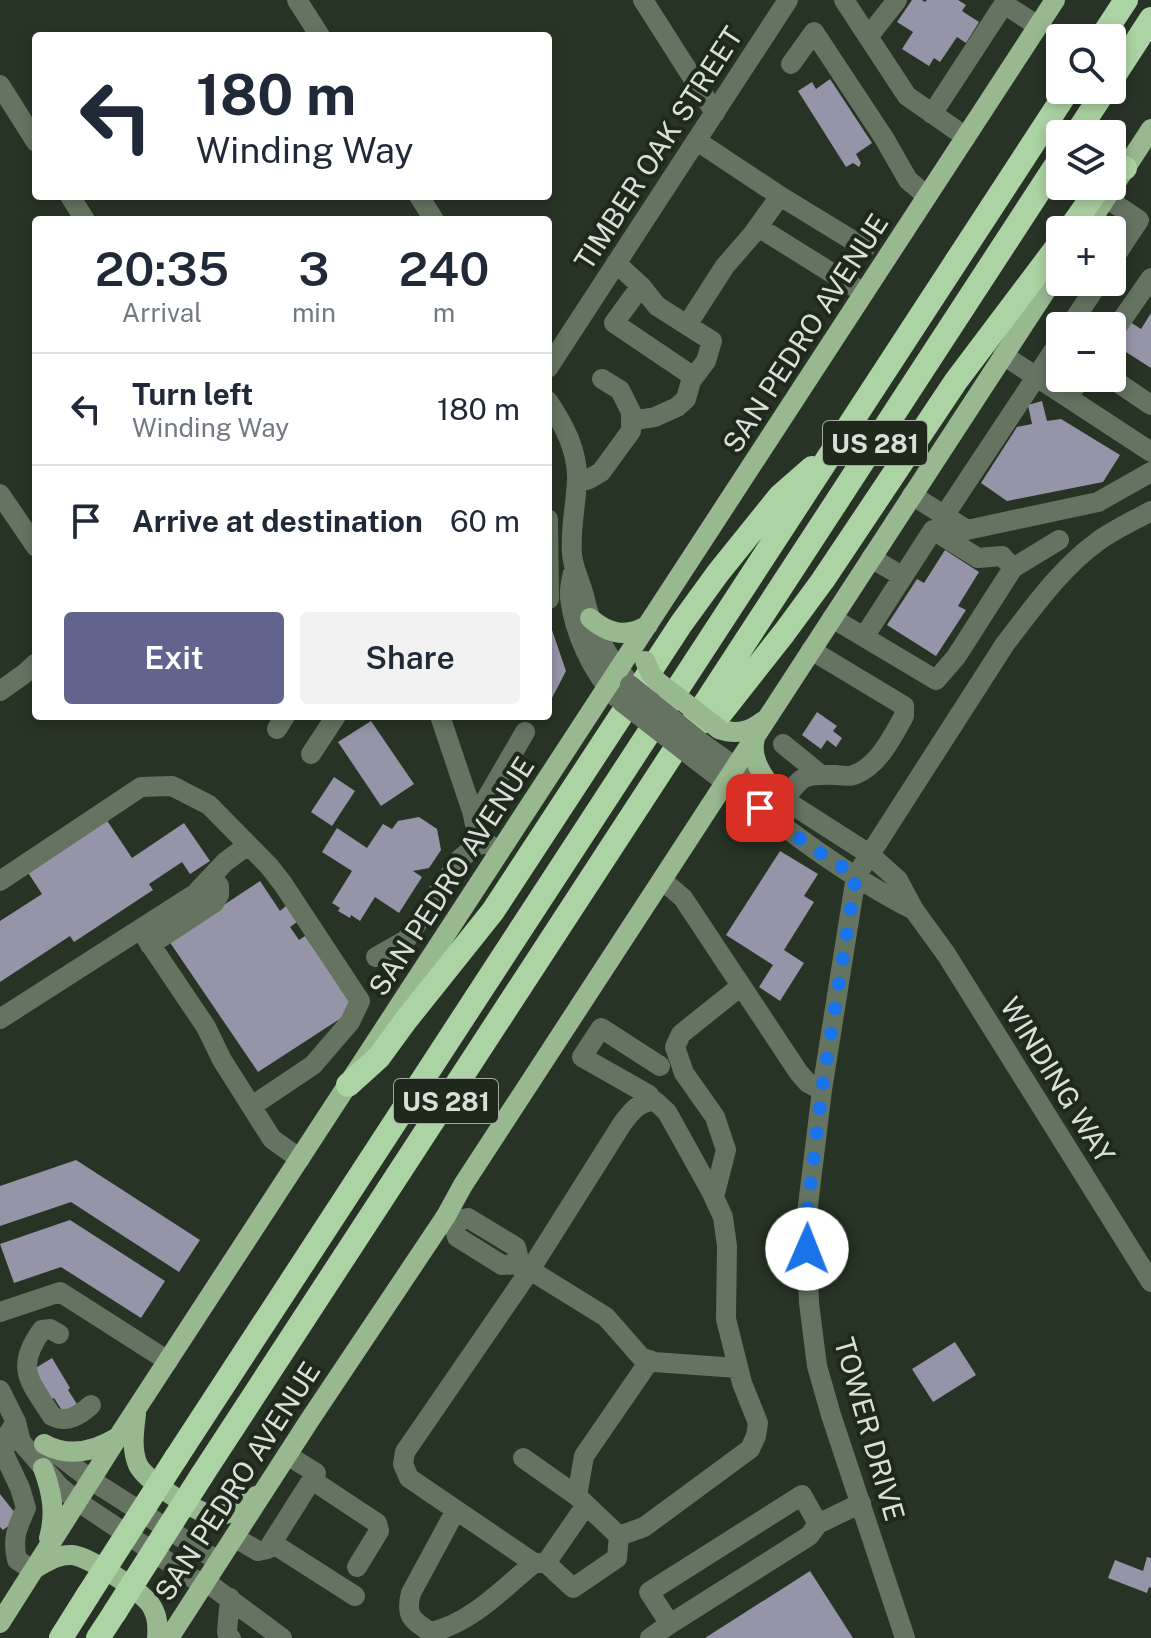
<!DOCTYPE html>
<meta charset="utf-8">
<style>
body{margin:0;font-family:"Public Sans",sans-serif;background:#f2f2f3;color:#1f2937;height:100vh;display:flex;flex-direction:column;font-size:30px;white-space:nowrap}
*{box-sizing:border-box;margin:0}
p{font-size:26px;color:#747a83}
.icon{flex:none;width:44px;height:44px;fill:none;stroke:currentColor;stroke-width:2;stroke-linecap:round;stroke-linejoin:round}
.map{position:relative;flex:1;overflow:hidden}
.side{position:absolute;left:32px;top:216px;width:520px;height:504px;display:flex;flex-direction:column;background:#fff;border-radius:8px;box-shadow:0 4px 12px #0003}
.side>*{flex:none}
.hud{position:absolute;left:32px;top:32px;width:520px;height:168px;border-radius:8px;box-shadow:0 4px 12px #0003;background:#fff;color:#1f2937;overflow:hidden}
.controls{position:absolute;left:1046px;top:24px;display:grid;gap:16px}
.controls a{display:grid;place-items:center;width:80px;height:80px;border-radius:8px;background:#fff;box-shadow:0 4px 12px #0003;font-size:40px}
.pin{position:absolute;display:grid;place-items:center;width:68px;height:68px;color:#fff;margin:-34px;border-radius:16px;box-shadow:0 4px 12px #0006}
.me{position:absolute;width:88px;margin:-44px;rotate:1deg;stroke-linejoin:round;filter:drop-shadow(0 0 6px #0008)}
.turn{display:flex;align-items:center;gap:28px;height:168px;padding:0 32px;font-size:36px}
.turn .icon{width:104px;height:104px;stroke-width:2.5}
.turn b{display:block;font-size:56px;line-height:68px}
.eta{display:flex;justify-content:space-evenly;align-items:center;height:136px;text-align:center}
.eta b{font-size:48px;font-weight:600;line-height:56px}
.action{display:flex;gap:16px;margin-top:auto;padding:16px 32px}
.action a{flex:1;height:92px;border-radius:8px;background:#62648e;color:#fff;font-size:32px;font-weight:600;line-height:92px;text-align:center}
.action a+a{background:#f2f2f3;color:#1f2937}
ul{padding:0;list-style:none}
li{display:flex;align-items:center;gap:24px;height:112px;padding:0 32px;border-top:2px solid #e0e1e3}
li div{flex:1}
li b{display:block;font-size:30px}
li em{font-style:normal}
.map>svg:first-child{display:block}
.building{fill:#9594a8}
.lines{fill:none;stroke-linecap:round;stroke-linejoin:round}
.minor{stroke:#647461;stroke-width:20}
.major{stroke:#98b890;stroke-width:20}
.highway{stroke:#acd3a3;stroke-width:24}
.minor-bridge{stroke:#647461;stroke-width:20}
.major-bridge{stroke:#98b890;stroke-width:20}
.highway-bridge{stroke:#acd3a3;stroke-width:24}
.route{stroke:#1a73e8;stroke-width:14;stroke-dasharray:0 25.2}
.labels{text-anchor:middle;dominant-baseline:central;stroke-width:8;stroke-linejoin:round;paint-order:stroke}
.shield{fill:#1e291b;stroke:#a1a99f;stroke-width:2}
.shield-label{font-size:26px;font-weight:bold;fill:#d9e0d7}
.street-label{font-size:28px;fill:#d9e0d7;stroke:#1e291b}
</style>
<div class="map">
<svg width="1151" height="1638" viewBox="0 0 1151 1638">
<rect width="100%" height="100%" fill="#273325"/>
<path class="building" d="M 912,0 L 922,0 L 925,2 L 927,0 L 958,0 L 966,5 L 962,11 L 979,22 L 966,43 L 957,37 L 940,62 L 934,58 L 929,66 L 902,49 L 913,32 L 897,22 Z
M 830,79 L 872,143 L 856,154 L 861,163 L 859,167 L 853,163 L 846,167 L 798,91 L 812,82 L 816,89 Z
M 1151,313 L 1151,368 L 1115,345 L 1130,322 L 1141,329 Z
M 1042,401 L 1047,421 L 1061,419 L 1120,455 L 1103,482 L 1007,501 L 981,483 L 1017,427 L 1032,424 L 1028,405 Z
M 945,550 L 979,572 L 958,606 L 966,610 L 936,656 L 887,625 L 917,579 L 924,583 Z
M 552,630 L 566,671 L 552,698 L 548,699 L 548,631 Z
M 817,712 L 837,726 L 833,731 L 842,738 L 836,747 L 827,740 L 821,749 L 802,735 Z
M 371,721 L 414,784 L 381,806 L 338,742 Z
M 334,777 L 355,791 L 332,826 L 311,812 Z
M 419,817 L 437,829 L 441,850 L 429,868 L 413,871 L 422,877 L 399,913 L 375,897 L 360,921 L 351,915 L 350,918 L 338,911 L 340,908 L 332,903 L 352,871 L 322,852 L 337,828 L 367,848 L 383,824 L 392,829 L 398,821 Z
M 106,819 L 132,858 L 184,823 L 210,861 L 190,874 L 182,862 L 149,884 L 153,890 L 74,942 L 70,936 L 0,982 L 0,921 L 42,894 L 27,871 Z
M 780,851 L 818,874 L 804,896 L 814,902 L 784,950 L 804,963 L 780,1001 L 759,987 L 773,965 L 726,935 Z
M 260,881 L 280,911 L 286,906 L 297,922 L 290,927 L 299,940 L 305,936 L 335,980 L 356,1002 L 349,1013 L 258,1072 L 169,941 Z
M 76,1160 L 200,1240 L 179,1272 L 71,1202 L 0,1226 L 0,1186 Z
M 70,1220 L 165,1281 L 141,1318 L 61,1267 L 14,1283 L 0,1244 Z
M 955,1342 L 976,1375 L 933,1402 L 912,1369 Z
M 52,1358 L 70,1388 L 68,1390 L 77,1404 L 63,1412 L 54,1398 L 52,1399 L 34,1369 Z
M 0,1494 L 19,1518 L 3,1530 L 0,1527 Z
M 1147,1557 L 1151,1558 L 1151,1588 L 1149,1587 L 1147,1593 L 1108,1578 L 1115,1560 L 1143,1571 Z
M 810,1571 L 853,1638 L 705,1638 Z"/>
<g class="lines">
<path class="minor" d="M 297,0 L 320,36
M 643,0 L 715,113
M 844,0 L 907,96 L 966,137
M 868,37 L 897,0
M 791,64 L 814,32 L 884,138 L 908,180 L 927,196
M 0,85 L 36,142
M 932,114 L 1004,4 L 1038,26
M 70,196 L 85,220
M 419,196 L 434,220
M 780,196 L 865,248
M 1106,198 L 1139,220 L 1112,261
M 758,227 L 864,293
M 616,263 L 641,286 L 657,306 L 712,341 L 706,361 L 691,381 L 686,399 L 677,407 L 655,417 L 631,421
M 641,286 L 614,323 L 694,377
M 687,325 L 725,266 L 752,235 L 780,196 L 697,141
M 1070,326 L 1099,282
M 1112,334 L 1151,278
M 1003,355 L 1151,452
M 548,368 L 788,0
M 1111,378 L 1151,405
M 1068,397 L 1081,378
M 548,401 C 564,425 578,451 577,480 C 576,505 570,529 572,554 C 573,567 578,576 582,589 C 585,598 587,609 590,618 C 599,641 612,663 628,681
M 577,483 L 589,479 L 601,472 L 631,431 L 631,412 L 620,390 L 602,379
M 0,494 L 36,547
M 912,495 L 967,530 L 1098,502 L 1151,472
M 944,516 L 1060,341
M 548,519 L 549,599
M 871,558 L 902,576
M 573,573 C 571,581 569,589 570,598 C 574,632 592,672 616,697
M 832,618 L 936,680 L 956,657 L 1013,568 L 1059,540
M 864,637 L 933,530 L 978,558 L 1002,556 L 1013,568
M 0,691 L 24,674 L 36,663
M 440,716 L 472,811 L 477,833 L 483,841 L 493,847
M 277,729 L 285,716
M 783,744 L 821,775
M 707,747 L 752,779 L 869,854 L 898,880 L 914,910 L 946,954 L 1151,1282
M 311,754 L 336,716
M 699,762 C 767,814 837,871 914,910
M 784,800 C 803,774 804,774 837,775 C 843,776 850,777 856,774 C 878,766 893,736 904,716 L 904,706 L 811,650
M 474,820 L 525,732
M 662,880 L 683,898 L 799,1073 L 808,1083 L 822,1090
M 0,881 L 141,787 L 172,786 L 209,805 L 269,866 L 283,884 L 360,1001 L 350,1022 L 313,1065 L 252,1106
M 140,929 L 206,1027 L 222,1060 L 272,1139 L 300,1159
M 150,945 L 214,903 L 219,895 L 219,886 L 212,877
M 376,957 L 406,940 L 461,858 L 483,841
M 0,1019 L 195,894 L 225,862 L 248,845
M 649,1095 L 582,1057 L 601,1028 L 660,1066
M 714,1197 L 726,1150 L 715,1117 L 684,1073 L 675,1047 L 681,1034 L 741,986
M 446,1216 L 453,1221 L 457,1237 L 502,1265 L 520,1264 L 530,1270 L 622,1124 C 631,1112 639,1101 655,1101 L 667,1112 L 712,1193 L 723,1217 L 727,1246 L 726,1319 L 742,1383 L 758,1423 L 756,1436 L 750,1449 L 644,1527 L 619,1536 L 617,1558 L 573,1588 L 546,1563 L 534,1563 L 409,1478 L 403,1464 L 405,1452 L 530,1270 L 606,1317 L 641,1357 L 654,1362 L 737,1368
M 453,1221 L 468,1218 L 516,1247 L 520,1264
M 0,1312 L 60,1292 L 168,1361
M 59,1334 L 50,1329 L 42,1330 C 14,1368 30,1382 52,1416 C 67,1424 80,1415 91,1405
M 0,1390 L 16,1422 L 21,1442 L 60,1487 L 77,1501 L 203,1585
M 16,1422 L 6,1437 L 4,1454 L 20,1488 L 26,1508 C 17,1528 12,1538 17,1560 L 33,1570
M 44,1444 L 91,1480 L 218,1561
M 523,1458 L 577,1496
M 312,1480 L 377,1523 L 379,1531 L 357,1567
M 456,1510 L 411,1593 C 405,1616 412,1620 430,1632 C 469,1625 504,1588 534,1563
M 619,1536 L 577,1496 L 584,1456 L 650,1360
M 234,1537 L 258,1551 L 268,1549 L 316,1473 L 287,1455
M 272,1543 L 355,1596
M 546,1563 L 586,1505
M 205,1581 L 282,1638
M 230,1598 L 227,1631 L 228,1636 L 231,1638
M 670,1624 L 809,1536 L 818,1524
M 650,1638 L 670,1624 L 649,1592 L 802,1495 L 818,1524 L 861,1503
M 905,1638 L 831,1415 L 817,1366 L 809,1303 L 806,1222 L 822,1090 L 856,876 L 1005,644 C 1033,608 1060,569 1097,542 C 1113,530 1133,521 1151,511"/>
<path class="major" d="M 1085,230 L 1151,129
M 590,618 C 608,634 627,638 648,625
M 719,729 C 736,735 749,732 763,721
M 755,738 C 749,760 764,776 776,795
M 136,1414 C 134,1431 131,1449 138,1465 C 146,1481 199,1516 217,1515 C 233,1515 244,1505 256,1496
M 44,1444 C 69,1458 95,1451 118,1437
M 43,1468 C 52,1492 56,1513 49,1538
M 36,1568 C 48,1561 59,1554 72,1555 C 88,1556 145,1593 152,1607 C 158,1617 158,1627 157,1638
M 0,1623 L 118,1437 L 1055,0
M 169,1638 L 309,1421 L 446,1216 L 463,1185 L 1060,269"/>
<path class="highway" d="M 1101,38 L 1126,0
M 1112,79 L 1151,19
M 1076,134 L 1105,90
M 1112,170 L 1125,168
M 1069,230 L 1100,186
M 690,727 L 721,713 L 784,633 L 823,580 L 956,381 L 1060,243
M 348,1085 L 379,1057 L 406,1020 L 493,911 L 681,624 L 718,573 L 780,496 L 812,468
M 176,1458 L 1068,90
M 202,1475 L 1060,159
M 61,1638 L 88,1595
M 98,1638 L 115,1612"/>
<path class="minor-bridge" d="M 630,685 L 707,747
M 622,702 L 699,762"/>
<path class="major-bridge" d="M 645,661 L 651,674 L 658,682 L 719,729"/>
<path class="highway-bridge" d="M 88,1595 L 176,1458
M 115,1612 L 202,1475"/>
</g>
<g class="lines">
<path class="route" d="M 760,808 L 804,842 L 856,876 L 822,1090 L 806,1222 L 807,1249"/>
</g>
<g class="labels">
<g class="shield">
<rect x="823" y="421" width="104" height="44" rx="6"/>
<rect x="394" y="1079" width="104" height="44" rx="6"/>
</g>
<g class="shield-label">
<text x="875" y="443">US 281</text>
<text x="446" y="1101">US 281</text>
</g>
<g class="street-label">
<text transform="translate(658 148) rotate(-57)">TIMBER OAK STREET</text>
<text transform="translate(805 333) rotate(-57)">SAN PEDRO AVENUE</text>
<text transform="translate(451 876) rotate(-57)">SAN PEDRO AVENUE</text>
<text transform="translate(1058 1080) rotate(58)">WINDING WAY</text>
<text transform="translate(870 1429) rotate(74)">TOWER DRIVE</text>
<text transform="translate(237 1481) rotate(-57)">SAN PEDRO AVENUE</text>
</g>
</g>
</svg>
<div class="controls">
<a><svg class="icon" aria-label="search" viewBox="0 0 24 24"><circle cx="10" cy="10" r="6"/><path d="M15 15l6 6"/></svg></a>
<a><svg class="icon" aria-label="layers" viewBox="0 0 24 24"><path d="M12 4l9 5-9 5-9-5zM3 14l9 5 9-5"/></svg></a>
<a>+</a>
<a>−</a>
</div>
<div class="pin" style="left:760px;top:808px;background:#d93025"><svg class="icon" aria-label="arrive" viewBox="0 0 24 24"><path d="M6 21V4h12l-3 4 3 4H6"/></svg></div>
<svg class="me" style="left:807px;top:1249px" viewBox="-20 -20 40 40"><circle r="19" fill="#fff"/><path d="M0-13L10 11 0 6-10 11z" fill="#1a73e8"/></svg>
<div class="hud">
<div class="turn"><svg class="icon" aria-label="left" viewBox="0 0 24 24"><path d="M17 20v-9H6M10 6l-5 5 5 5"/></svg><div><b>180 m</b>Winding Way</div></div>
</div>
<section class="side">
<div class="eta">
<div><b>20:35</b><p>Arrival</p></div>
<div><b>3</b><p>min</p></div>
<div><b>240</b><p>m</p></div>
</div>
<ul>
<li><svg class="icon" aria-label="left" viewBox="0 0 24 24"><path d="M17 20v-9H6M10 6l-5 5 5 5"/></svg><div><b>Turn left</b><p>Winding Way</p></div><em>180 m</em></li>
<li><svg class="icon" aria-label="arrive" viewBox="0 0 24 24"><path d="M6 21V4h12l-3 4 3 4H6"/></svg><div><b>Arrive at destination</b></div><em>60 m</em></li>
</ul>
<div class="action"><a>Exit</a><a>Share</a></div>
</section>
</div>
